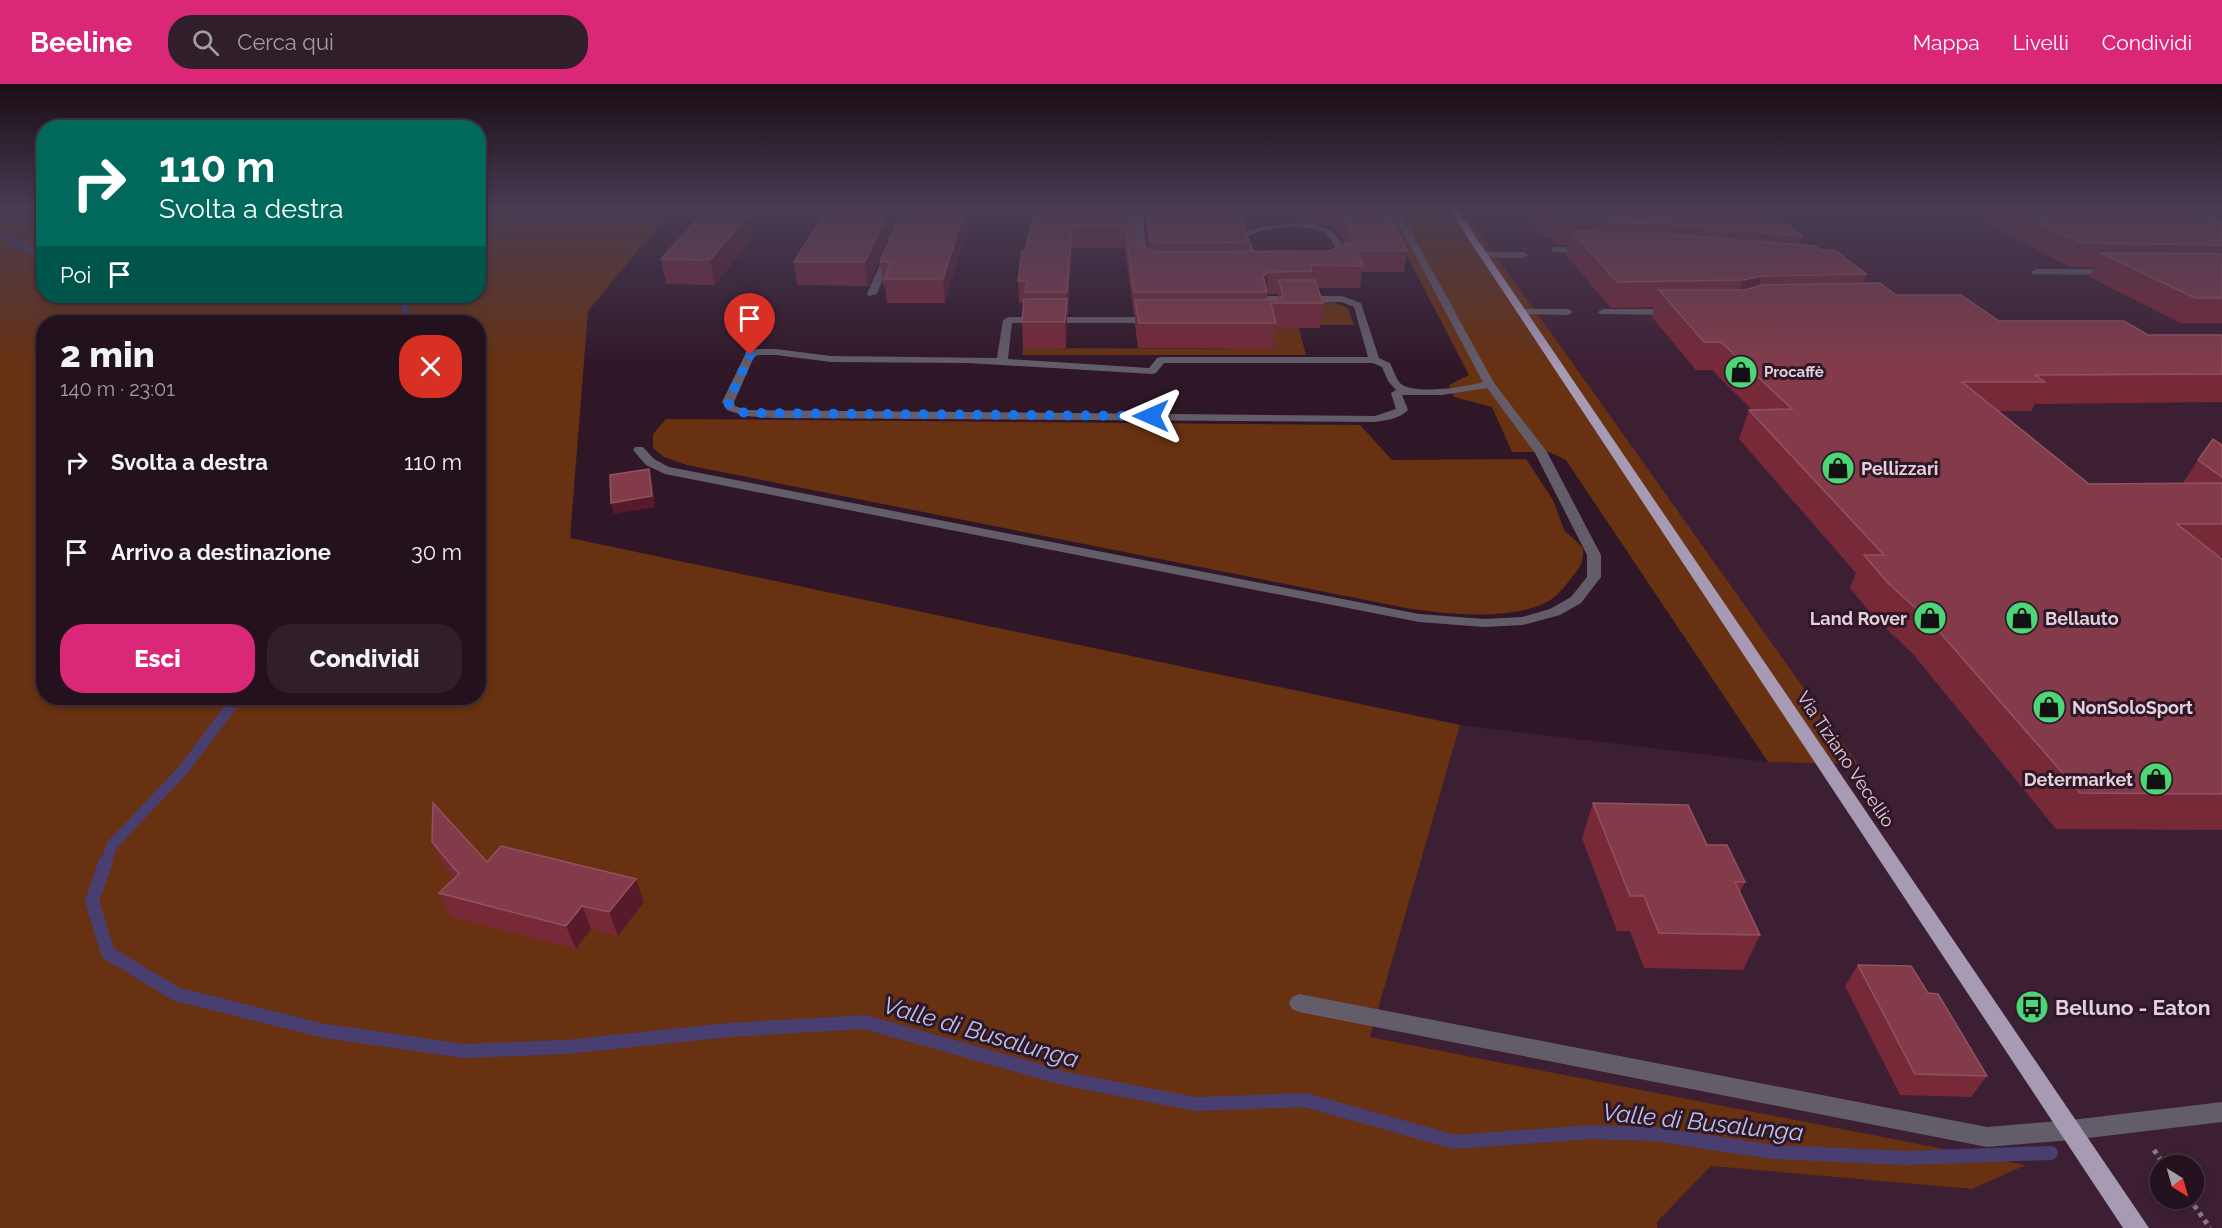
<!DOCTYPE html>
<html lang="it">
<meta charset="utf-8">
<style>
body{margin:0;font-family:Raleway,sans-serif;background:#301f2b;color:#f1f3f6;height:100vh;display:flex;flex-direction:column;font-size:22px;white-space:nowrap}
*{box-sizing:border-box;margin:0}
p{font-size:20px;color:#a39da4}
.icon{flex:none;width:33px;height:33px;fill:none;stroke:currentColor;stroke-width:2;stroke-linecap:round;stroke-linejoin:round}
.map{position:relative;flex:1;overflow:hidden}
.details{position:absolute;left:36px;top:231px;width:450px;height:390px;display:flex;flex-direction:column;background:#24111e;border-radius:24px;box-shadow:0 3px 9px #0003,0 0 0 2px #41313c}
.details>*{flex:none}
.guide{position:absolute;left:36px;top:36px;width:450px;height:183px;border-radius:24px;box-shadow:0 3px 9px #0003,0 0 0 2px #41313c;background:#00695c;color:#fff;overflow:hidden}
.needle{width:39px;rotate:143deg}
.buttons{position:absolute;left:2150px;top:1071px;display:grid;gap:12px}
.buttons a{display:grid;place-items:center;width:54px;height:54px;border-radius:50%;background:#24111e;box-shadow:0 3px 9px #0003,0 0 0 2px #41313c;font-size:30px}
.pin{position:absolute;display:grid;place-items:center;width:51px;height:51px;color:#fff;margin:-62px -26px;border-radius:50% 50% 50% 0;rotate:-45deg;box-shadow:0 0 6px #0007}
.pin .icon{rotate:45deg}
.me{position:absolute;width:66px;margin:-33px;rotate:270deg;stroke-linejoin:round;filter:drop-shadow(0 0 4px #0008)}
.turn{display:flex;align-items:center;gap:21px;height:126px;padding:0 24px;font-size:27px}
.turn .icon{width:78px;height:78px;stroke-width:2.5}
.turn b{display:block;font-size:42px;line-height:51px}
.then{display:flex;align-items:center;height:57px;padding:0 24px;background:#0003;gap:12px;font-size:22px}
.round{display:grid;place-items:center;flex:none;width:63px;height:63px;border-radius:24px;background:#301f2b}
.head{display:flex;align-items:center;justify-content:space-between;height:102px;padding:0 24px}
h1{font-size:36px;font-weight:800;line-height:45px}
.cta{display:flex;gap:12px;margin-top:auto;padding:12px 24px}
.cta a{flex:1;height:69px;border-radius:24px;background:#db2777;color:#fff;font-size:24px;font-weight:800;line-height:69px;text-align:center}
.cta a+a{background:#301f2b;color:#f1f3f6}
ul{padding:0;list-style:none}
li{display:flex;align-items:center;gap:18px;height:90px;padding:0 24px}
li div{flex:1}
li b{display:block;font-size:22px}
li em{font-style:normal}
header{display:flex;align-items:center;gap:36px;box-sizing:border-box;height:84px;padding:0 30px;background:#db2777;color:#fff}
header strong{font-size:28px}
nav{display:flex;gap:33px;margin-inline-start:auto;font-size:21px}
.search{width:420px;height:54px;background:#301f2b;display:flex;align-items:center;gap:15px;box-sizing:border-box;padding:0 21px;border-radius:24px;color:#a39da4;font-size:22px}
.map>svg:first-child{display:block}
.built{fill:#3d1f34;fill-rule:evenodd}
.green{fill:#683111;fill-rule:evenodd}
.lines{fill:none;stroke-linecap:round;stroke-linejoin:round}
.stream-far2{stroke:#483e6f;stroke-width:7}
.stream-far1{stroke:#483e6f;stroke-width:11}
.stream{stroke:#483e6f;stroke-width:14}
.path-far1{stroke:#8c7785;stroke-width:2;stroke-dasharray:1.5 1.5;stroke-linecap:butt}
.path{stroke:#8c7785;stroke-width:5;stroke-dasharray:4.5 4.5;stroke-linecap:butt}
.minor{fill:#635d6a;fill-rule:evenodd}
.major{fill:#a69ab5;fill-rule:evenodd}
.wall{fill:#772938;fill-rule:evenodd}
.shaded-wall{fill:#561a2a}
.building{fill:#833b4a;stroke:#925260;stroke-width:1.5}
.route{stroke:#1a73e8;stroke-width:10;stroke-dasharray:0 18}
.labels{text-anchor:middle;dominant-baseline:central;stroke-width:6;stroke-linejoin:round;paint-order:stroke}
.far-poi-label{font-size:15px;font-weight:bold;fill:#e2d0db;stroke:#301728;text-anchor:start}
.poi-label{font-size:18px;font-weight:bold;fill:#e2d0db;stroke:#301728;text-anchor:start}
.street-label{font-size:18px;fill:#e2d0db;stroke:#301728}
.near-poi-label{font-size:21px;font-weight:bold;fill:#e2d0db;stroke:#301728;text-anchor:start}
.near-water-label{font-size:24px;font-style:italic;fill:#b8c4ed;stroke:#301728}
</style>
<header>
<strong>Beeline</strong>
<div class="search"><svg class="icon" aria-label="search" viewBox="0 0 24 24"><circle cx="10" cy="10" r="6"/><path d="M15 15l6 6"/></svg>Cerca qui</div>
<nav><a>Mappa</a><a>Livelli</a><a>Condividi</a></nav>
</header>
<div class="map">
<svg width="2222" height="1144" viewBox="0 0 2222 1144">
<rect width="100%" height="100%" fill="#301728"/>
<path class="built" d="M 1462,124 L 2171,124 L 2222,149 L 2222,1144 L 1659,1144 L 1657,1138 L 1711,1082 L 1971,1105 L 2025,1081 L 1370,953 L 1460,641 L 1768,678 L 1858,680 ZM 2160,1082 L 2193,1082 L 2193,1114 L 2160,1114 Z"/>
<path class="green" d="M 0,124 L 43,124 L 44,212 L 478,212 L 479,124 L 673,124 L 588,227 L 570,454 L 1460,641 L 1370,953 L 2026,1081 L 1972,1105 L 1711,1082 L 1657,1138 L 1658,1144 L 0,1144 ZM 44,238 L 478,238 L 478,614 L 44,614 Z
M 1382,124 L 1462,124 L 1858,680 L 1768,678 L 1566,376 L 1549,368 L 1512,368 L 1492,323 L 1454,313 L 1449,301 L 1469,291 Z
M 1333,218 L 1348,224 L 1354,241 L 1319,241 L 1295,230 L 1306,271 L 1022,271 L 1023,264 L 1273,265 L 1275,219 Z
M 666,335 L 1360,341 L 1392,376 L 1526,375 L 1553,416 L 1564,446 L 1583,464 C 1584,481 1579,484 1569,497 C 1563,505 1554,515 1545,519 C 1506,537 1447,530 1406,524 L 687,381 L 664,373 L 653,364 L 653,350 Z"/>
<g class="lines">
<path class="stream-far2" d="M 0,150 L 44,173
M 397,212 L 404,218 L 408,238"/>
<path class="stream-far1" d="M 106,778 L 112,761 L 184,685 L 237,614"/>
<path class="stream" d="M 106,777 L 92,817 L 108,869 L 176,910 L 325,947 L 464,967 L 566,963 L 729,946 L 865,938 L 1067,995 L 1195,1020 L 1305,1016 L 1455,1058 L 1591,1048 L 1654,1050 L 1773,1068 L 1906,1074 L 2051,1069"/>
<path class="path-far1" d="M 2213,124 L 2222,131"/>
<path class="path" d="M 2154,1066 L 2165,1082
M 2189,1114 L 2210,1144"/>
<path class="minor" d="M 1134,124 L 1142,124 L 1148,180 L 1144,183 L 1140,180 Z
M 1390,124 L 1398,124 L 1494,299 L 1547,368 L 1601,471 L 1601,493 L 1581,519 L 1560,531 L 1523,541 L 1484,543 L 1419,538 L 665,390 L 646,381 L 633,366 L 635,363 L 643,363 L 654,375 L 669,383 L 1419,530 L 1484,535 L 1522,533 L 1550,525 L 1571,513 L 1587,493 L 1587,471 L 1535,369 L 1487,304 L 1442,311 L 1402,311 L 1408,326 C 1399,335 1387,336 1375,338 L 775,334 L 745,332 L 727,326 L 722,318 L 745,271 L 756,265 L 776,265 L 831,272 L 997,274 L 1003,236 L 1008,233 L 1154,233 L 1159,236 L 1154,239 L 1012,239 L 1008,275 L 1149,284 L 1157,274 L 1161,273 L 1368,273 L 1354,223 L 1341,218 L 1274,218 L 1279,236 L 1274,239 L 1269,236 L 1263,215 L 1268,212 L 1342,212 L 1361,219 L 1379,274 L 1390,279 C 1393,285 1396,295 1401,300 C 1415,311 1466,303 1483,298 ZM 758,271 L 776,271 L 831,278 L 968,279 L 1152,290 L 1156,289 L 1164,279 L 1373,279 L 1382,283 L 1388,297 L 1396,306 L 1391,309 L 1396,325 L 1375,332 L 746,326 L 735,322 L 734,318 L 754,273 Z
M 1918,124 L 1928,124 L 1913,129 L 1913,125 Z
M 1297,139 C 1318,140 1333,141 1343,162 C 1345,168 1348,174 1348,180 L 1339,182 C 1341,172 1333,156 1324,148 C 1303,140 1268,142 1248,152 L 1262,185 L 1254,187 L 1240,149 L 1259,143 Z
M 1555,163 L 1588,164 L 1592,167 L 1588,170 L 1552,168 L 1552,164 Z
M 1483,168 L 1524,168 L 1528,171 L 1524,174 L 1480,173 L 1480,169 Z
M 885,169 L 892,171 L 877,210 L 869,212 L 867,210 Z
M 2036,185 L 2111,185 L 2116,188 L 2111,191 L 2033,190 L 2031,188 Z
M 1522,225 L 1568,225 L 1573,228 L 1568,231 L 1519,230 L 1519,226 Z
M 1603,225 L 1672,225 L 1677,228 L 1672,231 L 1600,230 L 1598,228 Z
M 1299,910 L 1987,1043 L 2071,1036 L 2222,1018 L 2222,1038 L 2071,1056 L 1987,1063 L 1299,928 L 1292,925 L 1289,919 L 1292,913 Z"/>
<path class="major" d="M 1448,124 L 1456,124 L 2149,1144 L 2123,1144 Z"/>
</g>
<path class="wall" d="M 901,124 L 868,202 L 797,201 L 794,178 Z
M 903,124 L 973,124 L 945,219 L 887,219 L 885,202 L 883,202 L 880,178 Z
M 1035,124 L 1134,124 L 1138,160 L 1149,165 L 1144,124 L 1143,124 L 1385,124 L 1407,167 L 1404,188 L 1362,188 L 1360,204 L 1318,204 L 1323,219 L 1320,244 L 1275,244 L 1273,265 L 1138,264 L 1135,241 L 1135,231 L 1134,231 L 1125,164 L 1072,164 L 1068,231 L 1067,231 L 1066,264 L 1023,264 L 1022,238 L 1024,219 L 1019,219 L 1018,197 ZM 1297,136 L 1332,143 L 1342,155 L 1344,161 L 1329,167 L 1249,168 L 1249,158 L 1245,145 L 1261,140 ZM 1267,210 L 1278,210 L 1277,216 L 1266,216 Z
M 1522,124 L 1766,124 L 1802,152 L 1799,161 L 1820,166 L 1866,190 L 1863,199 L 1896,211 L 1999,237 L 2148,251 L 2222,251 L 2222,318 L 2035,320 L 2031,327 L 1998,327 L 2089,400 L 2183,399 L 2198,376 L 2222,361 L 2222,472 L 2218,472 L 2222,475 L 2222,746 L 2056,745 L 1913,570 L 1873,532 L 1850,504 L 1856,489 L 1739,355 L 1749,326 L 1752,326 L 1712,286 L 1696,286 L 1652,233 L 1654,223 L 1611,224 L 1566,171 L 1568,161 L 1558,161 L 1552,154 L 1545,154 Z
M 1959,124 L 2195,124 L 2222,136 L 2222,239 L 2181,239 L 2089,193 L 2094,183 L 2070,183 L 1981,137 Z
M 751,127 L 755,150 L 715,201 L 666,200 L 661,175 Z
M 1593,719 L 1707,761 L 1745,798 L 1740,808 L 1760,851 L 1743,886 L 1644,884 L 1630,847 L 1617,847 L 1582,754 Z
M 432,758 L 487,778 L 644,818 L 618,852 L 591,845 L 576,865 L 451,833 L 439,809 L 454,794 L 444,781 Z
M 1858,881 L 1928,909 L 1987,992 L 1971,1013 L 1900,1011 L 1845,902 Z"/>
<path class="shaded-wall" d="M 889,124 L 901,124 L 868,202 L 865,178 Z
M 965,124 L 973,124 L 945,219 L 943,195 Z
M 1250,124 L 1298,124 L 1297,136 L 1261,140 L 1238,148 L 1239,127 Z
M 751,127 L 755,150 L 715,201 L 710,176 Z
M 1072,143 L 1072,164 L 1068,231 L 1067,208 Z
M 1269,188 L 1267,210 L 1263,192 Z
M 1762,192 L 1754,217 L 1735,222 L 1743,196 Z
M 1067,215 L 1067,241 L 1066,264 L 1065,238 Z
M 649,385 L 652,395 L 655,423 L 614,430 L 611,419 Z
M 636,795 L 644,818 L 618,852 L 609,828 Z
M 582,822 L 591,845 L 576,865 L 566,842 Z"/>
<path class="building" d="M 827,124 L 889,124 L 865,178 L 794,178 Z
M 903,124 L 965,124 L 943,195 L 884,195 L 891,178 L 880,178 Z
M 1035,124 L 1134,124 L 1138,160 L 1157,168 L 1329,167 L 1354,157 L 1344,134 L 1335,124 L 1385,124 L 1407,167 L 1357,167 L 1363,182 L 1310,181 L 1312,187 L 1269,188 L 1263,192 L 1267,208 L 1134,208 L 1125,143 L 1072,143 L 1067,208 L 1025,208 L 1027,197 L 1018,197 L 1022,167 L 1025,167 Z
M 1147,124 L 1250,124 L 1239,127 L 1249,158 L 1161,159 L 1150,156 Z
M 1545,124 L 1766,124 L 1802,152 L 1663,140 L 1563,137 L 1557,130 L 1550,130 Z
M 2008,124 L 2195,124 L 2222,136 L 2222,161 L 2082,159 Z
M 706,126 L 751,127 L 710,176 L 661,175 Z
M 1572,147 L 1662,150 L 1815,162 L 1820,166 L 1835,166 L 1866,190 L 1762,192 L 1743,196 L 1617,198 Z
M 2101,169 L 2222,170 L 2222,214 L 2195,214 Z
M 1279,196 L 1315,196 L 1323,219 L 1271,219 L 1276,239 L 1139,239 L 1135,216 L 1276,216 L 1283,212 Z
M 1880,199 L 1896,211 L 1961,211 L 1999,237 L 2124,237 L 2148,251 L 2222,251 L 2222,290 L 2035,291 L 2045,298 L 1962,298 L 2089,400 L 2222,399 L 2222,440 L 2177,440 L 2222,475 L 2222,710 L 2080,709 L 1930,537 L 1888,499 L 1864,471 L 1884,471 L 1749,326 L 1792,325 L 1721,258 L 1704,258 L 1659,206 L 1744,206 L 1763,201 Z
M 1024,215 L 1067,215 L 1065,238 L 1022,238 Z
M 2213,355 L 2222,361 L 2222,393 L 2198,376 Z
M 649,385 L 652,412 L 611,419 L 610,391 Z
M 433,719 L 487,778 L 501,762 L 636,795 L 609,828 L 582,822 L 566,842 L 439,809 L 459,790 L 432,758 Z
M 1593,719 L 1688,721 L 1707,761 L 1727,761 L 1745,798 L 1735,798 L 1760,851 L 1659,849 L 1644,812 L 1630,812 Z
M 1858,881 L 1911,882 L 1928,909 L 1938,910 L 1987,992 L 1915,990 Z"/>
<linearGradient id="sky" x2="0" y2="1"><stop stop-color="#1a0d16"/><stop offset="0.44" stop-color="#483c53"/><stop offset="1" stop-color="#483c53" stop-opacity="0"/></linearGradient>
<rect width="2222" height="284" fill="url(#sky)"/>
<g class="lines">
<path class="route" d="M 750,271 L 728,318 L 731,324 L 745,329 L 1151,332"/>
</g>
<defs>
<symbol id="shop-disc" viewBox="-11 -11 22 22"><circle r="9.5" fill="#4dd676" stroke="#301728"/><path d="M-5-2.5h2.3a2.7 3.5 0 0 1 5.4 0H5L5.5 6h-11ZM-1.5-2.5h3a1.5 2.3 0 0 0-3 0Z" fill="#111"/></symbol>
<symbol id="bus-disc" viewBox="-11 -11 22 22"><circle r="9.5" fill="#4dd676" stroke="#301728"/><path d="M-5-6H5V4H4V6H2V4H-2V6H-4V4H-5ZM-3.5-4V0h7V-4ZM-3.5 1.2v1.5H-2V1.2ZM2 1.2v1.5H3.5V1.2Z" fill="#111"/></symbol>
</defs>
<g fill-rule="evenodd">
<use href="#shop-disc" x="1722" y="269" width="38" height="38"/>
<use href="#shop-disc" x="1819" y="365" width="38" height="38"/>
<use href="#shop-disc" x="1911" y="515" width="38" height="38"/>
<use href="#shop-disc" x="2003" y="515" width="38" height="38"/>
<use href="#shop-disc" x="2030" y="604" width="38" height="38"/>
<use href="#shop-disc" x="2137" y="676" width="38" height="38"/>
<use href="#bus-disc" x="2013" y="904" width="38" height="38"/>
</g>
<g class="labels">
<g class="far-poi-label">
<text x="1764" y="288">Procaffè</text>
</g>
<g class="poi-label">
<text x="1861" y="384">Pellizzari</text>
<text x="1907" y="534" text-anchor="end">Land Rover</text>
<text x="2045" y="534">Bellauto</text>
<text x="2072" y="623">NonSoloSport</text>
<text x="2133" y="695" text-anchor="end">Determarket</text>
</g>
<g class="street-label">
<text transform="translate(1846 675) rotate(56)">Via Tiziano Vecellio</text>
</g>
<g class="near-poi-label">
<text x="2055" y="923">Belluno - Eaton</text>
</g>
<g class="near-water-label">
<text transform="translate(981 948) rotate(16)">Valle di Busalunga</text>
<text transform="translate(1703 1038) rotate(6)">Valle di Busalunga</text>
</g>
</g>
</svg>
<div class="buttons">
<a><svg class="needle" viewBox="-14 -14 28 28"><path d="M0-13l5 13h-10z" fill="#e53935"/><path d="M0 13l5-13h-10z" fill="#a39da4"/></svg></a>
</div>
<div class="pin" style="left:750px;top:271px;background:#d93025"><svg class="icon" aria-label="arrive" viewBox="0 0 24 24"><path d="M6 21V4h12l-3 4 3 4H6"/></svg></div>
<svg class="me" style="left:1151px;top:332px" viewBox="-20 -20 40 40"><path d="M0-17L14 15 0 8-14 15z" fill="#1a73e8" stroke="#fff" stroke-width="4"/></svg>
<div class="guide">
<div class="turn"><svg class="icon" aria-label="right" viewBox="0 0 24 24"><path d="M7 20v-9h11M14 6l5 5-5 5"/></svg><div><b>110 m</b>Svolta a destra</div></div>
<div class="then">Poi<svg class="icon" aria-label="arrive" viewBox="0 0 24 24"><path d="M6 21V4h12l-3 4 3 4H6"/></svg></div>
</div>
<section class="details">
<div class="head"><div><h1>2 min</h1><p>140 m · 23:01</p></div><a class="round" style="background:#d93025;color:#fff"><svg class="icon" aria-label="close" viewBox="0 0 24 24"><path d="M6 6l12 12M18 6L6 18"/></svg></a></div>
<ul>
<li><svg class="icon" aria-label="right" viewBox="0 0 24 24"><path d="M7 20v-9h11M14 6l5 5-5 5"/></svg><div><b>Svolta a destra</b></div><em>110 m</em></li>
<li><svg class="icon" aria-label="arrive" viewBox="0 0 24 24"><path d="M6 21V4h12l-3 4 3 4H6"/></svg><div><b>Arrivo a destinazione</b></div><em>30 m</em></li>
</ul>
<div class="cta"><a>Esci</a><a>Condividi</a></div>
</section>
</div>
